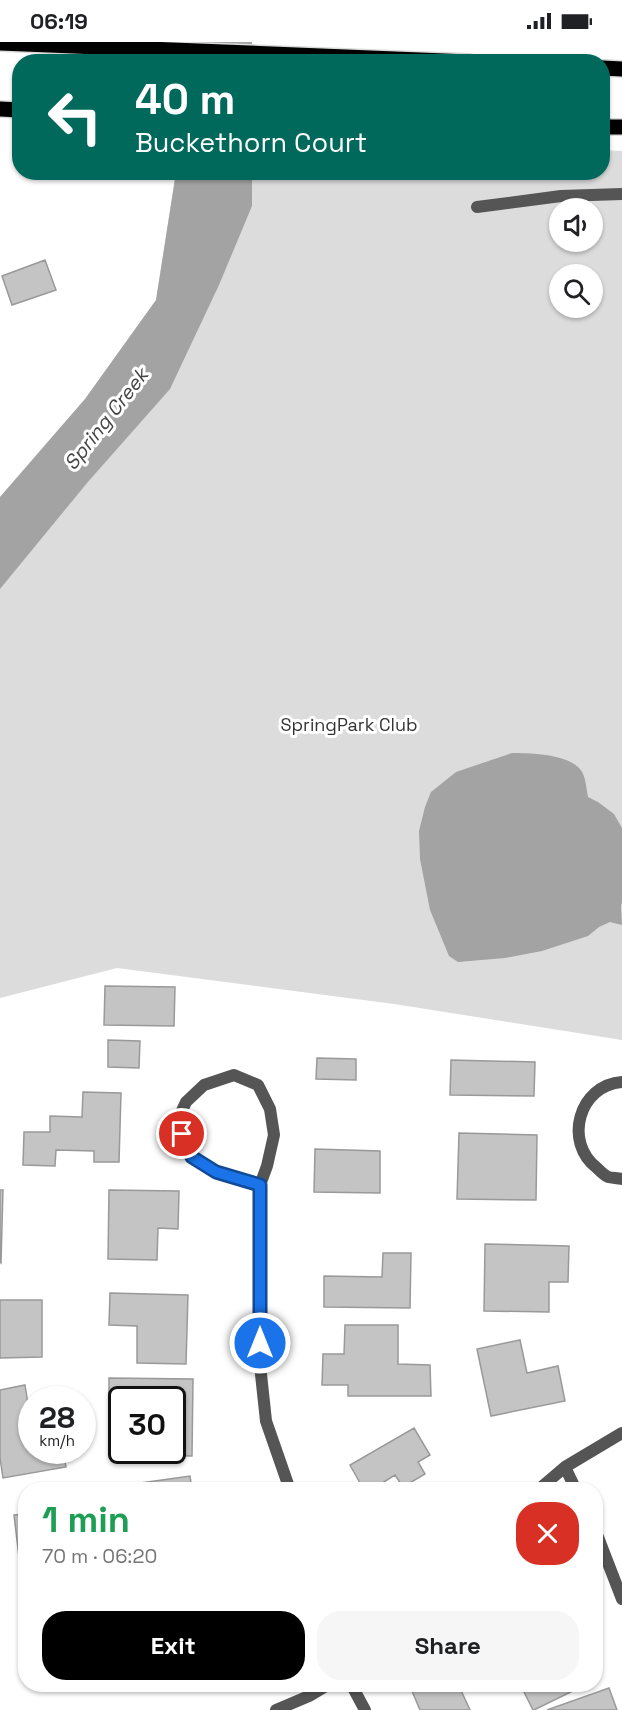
<!DOCTYPE html>
<meta charset="utf-8">
<style>
body{margin:0;font-family:"Space Grotesk",sans-serif;background:#f6f6f6;color:#202124;height:100vh;display:flex;flex-direction:column;font-size:22px;white-space:nowrap}
*{box-sizing:border-box;margin:0}
p{font-size:20px;color:#757577}
.icon{flex:none;width:33px;height:33px;fill:none;stroke:currentColor;stroke-width:2;stroke-linecap:round;stroke-linejoin:round}
.map{position:relative;flex:1;overflow:hidden}
.panel{position:absolute;left:18px;top:1440px;width:585px;height:210px;display:flex;flex-direction:column;background:#fff;border-radius:24px;box-shadow:0 2px 4px #0004}
.panel>*{flex:none}
.hud{position:absolute;left:12px;top:12px;width:598px;height:126px;border-radius:24px;box-shadow:0 2px 4px #0004;background:#00695c;color:#fff;overflow:hidden}
.fabs{position:absolute;left:549px;top:156px;display:grid;gap:12px}
.fabs a{display:grid;place-items:center;width:54px;height:54px;border-radius:50%;background:#fff;box-shadow:0 2px 4px #0004;font-size:30px}
.speed{position:absolute;left:18px;top:1344px;display:flex;gap:12px;font-size:30px;font-weight:700;text-align:center}
.speed>*{display:grid;place-content:center;width:78px;height:78px;border-radius:50%;background:#fff;box-shadow:0 2px 4px #0004;line-height:1}
.speed small{font-size:15px;font-weight:400}
.speed .limit{border:3px solid #111;border-radius:9px;background:#fff;color:#111}
.pin{position:absolute;display:grid;place-items:center;width:51px;height:51px;color:#fff;margin:-26px;border:3px solid #fff;border-radius:50%;box-shadow:0 2px 6px #0007}
.me{position:absolute;width:66px;margin:-33px;rotate:0deg;stroke-linejoin:round;filter:drop-shadow(0 0 4px #0008)}
.turn{display:flex;align-items:center;gap:21px;height:126px;padding:0 24px;font-size:27px}
.turn .icon{width:78px;height:78px;stroke-width:2.5}
.turn b{display:block;font-size:42px;line-height:51px}
.round{display:grid;place-items:center;flex:none;width:63px;height:63px;border-radius:24px;background:#f6f6f6}
.head{display:flex;align-items:center;justify-content:space-between;height:102px;padding:0 24px}
h1{font-size:36px;font-weight:700;line-height:45px;color:#1e9e55}
.cta{display:flex;gap:12px;margin-top:auto;padding:12px 24px}
.cta a{flex:1;height:69px;border-radius:24px;background:#000;color:#fff;font-size:24px;font-weight:700;line-height:69px;text-align:center}
.cta a+a{background:#f6f6f6;color:#202124}
.status{display:flex;justify-content:space-between;align-items:center;height:42px;padding:0 30px;background:#fff;direction:ltr}
.status svg{height:16px;fill:currentColor}
.map>svg:first-child{display:block}
.green{fill:#dcdcdc;fill-rule:evenodd}
.water{fill:#a3a3a3}
.building{fill:#c4c4c4;stroke:#999;stroke-width:1.5}
.lines{fill:none;stroke-linecap:round;stroke-linejoin:round}
.primary-casing{stroke:#dbdbdb;stroke-width:18}
.lane{stroke:#555;stroke-width:12}
.street{stroke:#555;stroke-width:12}
.primary{stroke:#000;stroke-width:15}
.route-casing{stroke:#114b97;stroke-width:15}
.route{stroke:#1a73e8;stroke-width:10}
.labels{text-anchor:middle;dominant-baseline:central;stroke-width:6;stroke-linejoin:round;paint-order:stroke}
.park-label{font-size:18px;fill:#333;stroke:#fff}
.water-label{font-size:20px;font-style:italic;fill:#444;stroke:#fff}
</style>
<div class="status"><b>06:19</b><svg viewBox="0 0 49 12"><path d="M0 12V9h3v3zM5 12V6h3v6zM10 12V3h3v9zM15 12V0h3v12zM26 1h20v11H26zM47 4h2v5h-2z"/></svg></div>
<div class="map">
<svg width="622" height="1668" viewBox="0 0 622 1668">
<rect width="100%" height="100%" fill="#fff"/>
<path class="green" d="M 603,108 L 622,109 L 622,998 L 394,962 L 117,926 L 0,956 L 0,455 L 85,357 L 156,258 L 176,131 L 603,130 ZM 560,166 L 592,166 L 592,200 L 560,200 ZM 560,232 L 592,232 L 592,266 L 560,266 Z"/>
<path class="water" d="M 176,0 L 252,0 L 252,19 L 177,19 Z
M 176,130 L 252,131 L 252,164 L 219,243 L 170,347 L 87,441 L 0,547 L 0,455 L 85,357 L 156,258 Z
M 512,711 C 531,711 567,712 580,727 C 586,734 586,746 588,755 L 598,760 L 614,772 L 622,786 L 622,860 L 621,864 L 622,883 L 610,880 L 599,885 L 588,894 L 542,909 L 505,916 L 458,920 L 449,914 L 430,868 L 420,817 L 419,789 L 425,765 L 431,750 L 456,730 Z"/>
<path class="building" d="M 45,218 L 56,248 L 12,263 L 2,234 Z
M 105,944 L 175,945 L 174,984 L 104,983 Z
M 108,998 L 140,999 L 139,1026 L 108,1025 Z
M 317,1016 L 356,1017 L 356,1038 L 316,1037 Z
M 451,1018 L 535,1020 L 534,1054 L 450,1053 Z
M 83,1050 L 121,1051 L 119,1120 L 94,1120 L 94,1109 L 56,1108 L 55,1124 L 23,1123 L 24,1090 L 50,1090 L 50,1074 L 82,1075 Z
M 459,1091 L 537,1093 L 536,1158 L 457,1157 Z
M 315,1107 L 380,1109 L 380,1151 L 314,1150 Z
M 0,1148 L 3,1148 L 1,1221 L 0,1220 Z
M 109,1148 L 179,1149 L 178,1187 L 158,1186 L 157,1218 L 108,1217 Z
M 485,1202 L 569,1204 L 568,1240 L 549,1240 L 549,1270 L 484,1269 Z
M 383,1211 L 411,1211 L 410,1266 L 324,1265 L 324,1234 L 382,1235 Z
M 110,1251 L 188,1253 L 186,1322 L 137,1321 L 137,1284 L 109,1283 Z
M 0,1258 L 42,1258 L 42,1315 L 0,1316 Z
M 345,1283 L 398,1283 L 398,1322 L 430,1323 L 431,1354 L 348,1354 L 348,1343 L 322,1343 L 323,1312 L 344,1312 Z
M 520,1298 L 527,1331 L 558,1324 L 565,1359 L 491,1374 L 477,1307 Z
M 109,1336 L 193,1337 L 192,1414 L 125,1413 L 125,1408 L 172,1408 L 172,1358 L 109,1357 Z
M 25,1343 L 28,1362 L 32,1361 L 32,1408 L 63,1408 L 66,1425 L 3,1436 L 0,1416 L 0,1348 Z
M 414,1386 L 430,1413 L 418,1420 L 425,1432 L 403,1445 L 395,1433 L 371,1448 L 364,1448 L 350,1423 Z
M 190,1434 L 192,1448 L 142,1448 L 141,1441 Z
M 26,1472 L 26,1539 L 22,1540 L 14,1473 Z
M 39,1642 L 67,1642 L 40,1646 Z
M 409,1642 L 458,1642 L 470,1668 L 420,1668 Z
M 520,1642 L 587,1642 L 534,1668 L 533,1668 Z
M 609,1646 L 617,1668 L 547,1668 Z"/>
<g class="lines">
<defs>
<path id="primary" d="M 0,1 L 469,20
M 603,26 L 622,27
M 0,67 L 20,68
M 603,85 L 622,85"/>
</defs>
<use href="#primary" class="primary-casing"/>
<path class="lane" d="M 477,165 L 561,154 L 622,152"/>
<path class="street" d="M 234,1033 L 258,1043 L 270,1067 L 274,1093 L 267,1124 L 260,1143 L 216,1130 L 192,1115 L 182,1092 L 180,1073 L 186,1060 L 204,1043 Z
M 622,1040 C 579,1043 563,1100 597,1126 C 600,1129 604,1133 608,1135 C 612,1136 618,1136 622,1137
M 260,1143 L 260,1323 L 266,1379 L 290,1448
M 565,1425 L 576,1448
M 538,1448 L 565,1425 L 622,1391
M 596,1490 L 622,1557
M 351,1642 L 365,1668
M 276,1668 L 309,1654 L 329,1642"/>
<use href="#primary" class="primary"/>
</g>
<g class="lines">
<defs>
<path id="route" d="M 182,1092 L 192,1115 L 216,1130 L 260,1143 L 260,1301"/>
</defs>
<use href="#route" class="route-casing"/>
<use href="#route" class="route"/>
</g>
<g class="labels">
<g class="park-label">
<text x="349" y="682">SpringPark Club</text>
</g>
<g class="water-label">
<text transform="translate(106 377) rotate(-52)">Spring Creek</text>
</g>
</g>
</svg>
<div class="fabs">
<a><svg class="icon" aria-label="sound" viewBox="0 0 24 24"><path d="M4 9h4l5-4v14l-5-4H4zM17 9q2 3 0 6"/></svg></a>
<a><svg class="icon" aria-label="search" viewBox="0 0 24 24"><circle cx="10" cy="10" r="6"/><path d="M15 15l6 6"/></svg></a>
</div>
<div class="speed"><div>28<small>km/h</small></div><div class="limit">30</div></div>
<div class="pin" style="left:182px;top:1092px;background:#d93025"><svg class="icon" aria-label="arrive" viewBox="0 0 24 24"><path d="M6 21V4h12l-3 4 3 4H6"/></svg></div>
<svg class="me" style="left:260px;top:1301px" viewBox="-20 -20 40 40"><circle r="17" fill="#1a73e8" stroke="#fff" stroke-width="3"/><path d="M0-11L8 9 0 5-8 9z" fill="#fff"/></svg>
<div class="hud">
<div class="turn"><svg class="icon" aria-label="left" viewBox="0 0 24 24"><path d="M17 20v-9H6M10 6l-5 5 5 5"/></svg><div><b>40 m</b>Buckethorn Court</div></div>
</div>
<section class="panel">
<div class="head"><div><h1>1 min</h1><p>70 m · 06:20</p></div><a class="round" style="background:#d93025;color:#fff"><svg class="icon" aria-label="close" viewBox="0 0 24 24"><path d="M6 6l12 12M18 6L6 18"/></svg></a></div>
<div class="cta"><a>Exit</a><a>Share</a></div>
</section>
</div>
